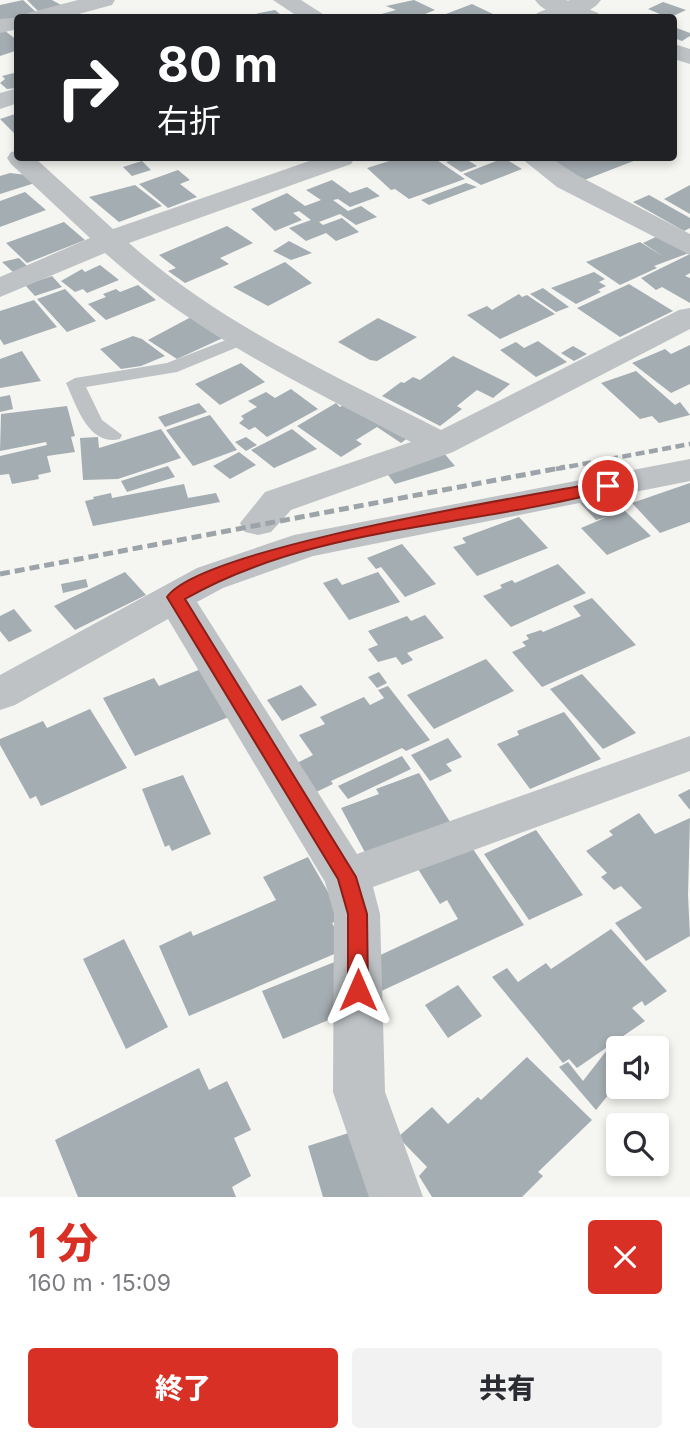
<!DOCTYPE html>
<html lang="ja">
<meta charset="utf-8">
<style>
body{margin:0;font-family:Inter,"Noto Sans JP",sans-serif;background:#f2f2f3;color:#2b2b33;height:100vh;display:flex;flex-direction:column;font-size:26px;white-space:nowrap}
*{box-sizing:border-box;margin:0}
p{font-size:23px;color:#7c7c81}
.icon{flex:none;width:38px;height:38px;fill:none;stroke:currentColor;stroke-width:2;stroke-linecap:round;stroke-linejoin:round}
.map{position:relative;height:1197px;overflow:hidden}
.details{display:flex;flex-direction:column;background:#fff;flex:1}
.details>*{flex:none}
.guide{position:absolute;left:14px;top:14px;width:663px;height:147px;border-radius:7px;box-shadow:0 4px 10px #0003;background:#202124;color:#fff;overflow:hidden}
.buttons{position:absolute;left:606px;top:1036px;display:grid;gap:14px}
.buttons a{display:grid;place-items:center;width:63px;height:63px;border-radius:7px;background:#fff;box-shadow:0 4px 10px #0003;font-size:35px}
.pin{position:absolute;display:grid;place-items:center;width:60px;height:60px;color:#fff;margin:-30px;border:4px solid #fff;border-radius:50%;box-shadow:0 2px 7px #0007}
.me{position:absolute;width:77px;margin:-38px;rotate:0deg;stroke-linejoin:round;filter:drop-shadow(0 0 5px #0008)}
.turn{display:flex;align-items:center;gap:24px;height:147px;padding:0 28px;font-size:32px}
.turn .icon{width:91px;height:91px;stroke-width:2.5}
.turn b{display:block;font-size:49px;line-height:60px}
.round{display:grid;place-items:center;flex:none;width:74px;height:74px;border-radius:7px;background:#f2f2f3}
.overview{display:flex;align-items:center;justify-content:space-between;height:119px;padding:0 28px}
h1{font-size:42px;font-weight:800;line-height:52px;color:#d93025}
.cta{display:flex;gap:14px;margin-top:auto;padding:14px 28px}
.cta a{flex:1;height:80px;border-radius:7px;background:#d93025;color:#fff;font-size:28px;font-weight:800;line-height:80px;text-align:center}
.cta a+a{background:#f2f2f3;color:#2b2b33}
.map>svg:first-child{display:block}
.building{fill:#a4adb2}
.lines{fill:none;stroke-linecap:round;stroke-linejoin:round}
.service{fill:#bec2c5;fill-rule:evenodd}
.minor{fill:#bec2c5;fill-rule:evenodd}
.tertiary{fill:#bec2c5;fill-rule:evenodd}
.rail-far1{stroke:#9da4a9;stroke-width:4.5;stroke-dasharray:9 4.5;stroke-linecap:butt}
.rail{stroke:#9da4a9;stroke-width:5;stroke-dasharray:10 5;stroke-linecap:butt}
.route{fill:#d93025;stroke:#8d1f18;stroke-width:2}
</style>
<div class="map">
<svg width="690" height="1197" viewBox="0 0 690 1197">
<rect width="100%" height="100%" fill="#f5f5f1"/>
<path class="building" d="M 23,0 L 37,13 L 0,23 L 0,5 Z
M 27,0 L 52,0 L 63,6 L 41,14 Z
M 414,0 L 435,10 L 415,18 L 374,16 L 396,10 L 386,6 Z
M 663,2 L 686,10 L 669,18 L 648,9 Z
M 472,4 L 495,15 L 438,18 L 438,17 Z
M 275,10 L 285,18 L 245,18 L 259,13 Z
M 674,27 L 690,33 L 690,36 L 682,41 L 674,38 Z
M 4,30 L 18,41 L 18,50 L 0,56 L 0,31 Z
M 18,72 L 18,88 L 7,89 L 0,83 L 5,79 L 2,76 Z
M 18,113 L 18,132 L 14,133 L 0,119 Z
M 399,158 L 434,158 L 465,179 L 409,199 L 395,189 L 391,190 L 367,168 Z
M 458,158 L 464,158 L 477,166 L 461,172 L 446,162 Z
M 504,158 L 522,169 L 481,185 L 463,174 Z
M 556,158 L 632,158 L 636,160 L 582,181 L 548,160 Z
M 142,161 L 151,170 L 132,176 L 123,167 Z
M 178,170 L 190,180 L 180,184 L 197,197 L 168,208 L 139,184 Z
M 10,173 L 27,175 L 35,183 L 0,194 L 0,176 Z
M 332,180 L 350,193 L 367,187 L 380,196 L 350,207 L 338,199 L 333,200 L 348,211 L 361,206 L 377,217 L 356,225 L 340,214 L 319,222 L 323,225 L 342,218 L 359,232 L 336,241 L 326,233 L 306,241 L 289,228 L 311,220 L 299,211 L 293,213 L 302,220 L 275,231 L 251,209 L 287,193 L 305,206 L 321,200 L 306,190 Z
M 466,183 L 477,187 L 429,205 L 421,200 Z
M 135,185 L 162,206 L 119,222 L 89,197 Z
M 690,185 L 690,214 L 664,199 Z
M 25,192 L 46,210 L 0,227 L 0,201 Z
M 649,195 L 690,218 L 690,228 L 684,231 L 633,202 Z
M 64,222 L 85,240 L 27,263 L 6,243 Z
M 227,226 L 253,243 L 220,258 L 229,264 L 185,283 L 168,271 L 176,268 L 159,255 Z
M 660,235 L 689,253 L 654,266 L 657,268 L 620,285 L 586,262 L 640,242 L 664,257 L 643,243 Z
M 289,241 L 312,253 L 291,260 L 273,251 Z
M 690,254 L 690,273 L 685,276 L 690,278 L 690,303 L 662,287 L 656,290 L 641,278 Z
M 19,258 L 29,268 L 14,273 L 2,262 Z
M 285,262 L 312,283 L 268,306 L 233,287 Z
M 100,265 L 119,280 L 87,293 L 83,289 L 75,292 L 61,281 L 82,269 L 85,272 Z
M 594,272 L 605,279 L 599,282 L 606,286 L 598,290 L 601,292 L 576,304 L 551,288 Z
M 52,276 L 62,287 L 35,296 L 25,285 Z
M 629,284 L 673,311 L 620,337 L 577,308 Z
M 138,285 L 156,300 L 106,320 L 88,304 L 106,297 L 103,294 L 116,289 L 120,292 Z
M 543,288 L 569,307 L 556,312 L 530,294 Z
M 65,289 L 96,321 L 67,332 L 37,299 Z
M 519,294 L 522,297 L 527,295 L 555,314 L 500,339 L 467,315 L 487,306 L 492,310 Z
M 34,300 L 57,327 L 4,345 L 0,339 L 0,311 Z
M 193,316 L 225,337 L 177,359 L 148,340 Z
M 378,318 L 417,337 L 377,361 L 370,360 L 338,342 Z
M 133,336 L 142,339 L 165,356 L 141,366 L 121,369 L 100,349 Z
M 538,341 L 567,362 L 536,377 L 500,350 L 516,342 L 524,348 Z
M 690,345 L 690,384 L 671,393 L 632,363 L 665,349 L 671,354 Z
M 573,346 L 587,354 L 574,361 L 561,353 Z
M 22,351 L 41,381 L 0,388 L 0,359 Z
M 453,356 L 510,384 L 493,398 L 477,390 L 457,406 L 462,409 L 440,426 L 382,396 L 401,382 L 404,383 L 413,377 L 420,380 Z
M 241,363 L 265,382 L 220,405 L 195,384 Z
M 636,371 L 675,405 L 680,402 L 690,415 L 659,423 L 652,416 L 640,419 L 601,383 Z
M 291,389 L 318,409 L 267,437 L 255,427 L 249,430 L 239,423 L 244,419 L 241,416 L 257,407 L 248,401 L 266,392 L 275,398 Z
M 10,395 L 13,409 L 0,412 L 0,397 Z
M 199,403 L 207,412 L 165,427 L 158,417 Z
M 336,403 L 340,407 L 347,403 L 409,437 L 401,443 L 377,427 L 356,440 L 362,444 L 341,457 L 297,426 Z
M 67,406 L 75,436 L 71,437 L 75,452 L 47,456 L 51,472 L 38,475 L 39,479 L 12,484 L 9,474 L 0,475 L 0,456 L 47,445 L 46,442 L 0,451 L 1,414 Z
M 210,415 L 237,450 L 193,466 L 166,430 Z
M 161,429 L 181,458 L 118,479 L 83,480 L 80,438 L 98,437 L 99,448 Z
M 292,429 L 317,449 L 274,468 L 251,450 Z
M 246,437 L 257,445 L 246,451 L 235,442 Z
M 239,452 L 256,465 L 230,479 L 213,466 Z
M 443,452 L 455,466 L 395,484 L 385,471 Z
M 168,466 L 175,477 L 127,492 L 121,481 Z
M 690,483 L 690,522 L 660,533 L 632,503 Z
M 184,484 L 188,498 L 216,493 L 220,502 L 93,526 L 85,501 L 94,499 L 93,497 L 111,493 L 112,498 Z
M 602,493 L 620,510 L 623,509 L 651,536 L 607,555 L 581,528 L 607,517 L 596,520 L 579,502 Z
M 519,517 L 548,548 L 477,576 L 453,547 L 466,543 L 462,538 Z
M 402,544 L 436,584 L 405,597 L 381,567 L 376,569 L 367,558 Z
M 558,564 L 586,593 L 511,627 L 483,596 L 502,588 L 500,585 L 512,580 L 515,583 Z
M 125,572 L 146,595 L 75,630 L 54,606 Z
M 378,572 L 400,602 L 349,620 L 323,583 L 337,578 L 342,585 Z
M 86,579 L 88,587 L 63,593 L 61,584 Z
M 592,598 L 636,645 L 542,687 L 512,652 L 526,646 L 522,642 L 529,639 L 526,635 L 541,630 L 543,632 L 581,616 L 573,606 Z
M 14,609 L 32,631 L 9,642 L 0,631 L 0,616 Z
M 425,615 L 444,638 L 407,653 L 413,660 L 402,665 L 396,657 L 378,662 L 368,649 L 378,645 L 368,631 L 407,616 L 411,621 Z
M 486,659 L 514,691 L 434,729 L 407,695 Z
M 201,669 L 231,716 L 135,756 L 103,698 L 154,678 L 159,686 Z
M 379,672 L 387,683 L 377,688 L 368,677 Z
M 582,674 L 636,733 L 603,749 L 550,689 Z
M 301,685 L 317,705 L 282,721 L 267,700 Z
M 388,686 L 430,740 L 406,751 L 402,748 L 331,781 L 333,784 L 312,794 L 293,765 L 313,755 L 299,735 L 325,724 L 320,717 L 364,697 L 370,705 L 384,698 L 378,690 Z
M 90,709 L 127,768 L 41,806 L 36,796 L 30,799 L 0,745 L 0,739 L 43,721 L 47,728 Z
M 564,712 L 601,759 L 530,789 L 497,744 L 519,735 L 517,731 Z
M 448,738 L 462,757 L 446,764 L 452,771 L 430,781 L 411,755 Z
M 402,756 L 411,769 L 348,799 L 338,786 Z
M 419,773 L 452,825 L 368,858 L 341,808 L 379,794 L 376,789 Z
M 183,775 L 211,834 L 172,851 L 169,845 L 165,847 L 142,789 Z
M 690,789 L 690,810 L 678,795 Z
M 639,813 L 655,834 L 690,818 L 688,895 L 690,936 L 646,961 L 615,923 L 642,908 L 621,886 L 614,890 L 601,877 L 607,873 L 586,851 L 613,835 L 609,831 Z
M 536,830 L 583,895 L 529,920 L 484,854 Z
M 471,846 L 524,925 L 377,993 L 376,957 L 458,919 L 447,900 L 440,904 L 418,869 Z
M 308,857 L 343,918 L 332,923 L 346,949 L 189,1016 L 159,946 L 191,931 L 193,936 L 276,900 L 263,877 Z
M 611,929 L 667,991 L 645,1006 L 642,1001 L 632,1008 L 645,1021 L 577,1068 L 569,1059 L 563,1063 L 492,977 L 507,968 L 518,982 L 546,963 L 551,969 Z
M 124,939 L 168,1027 L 126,1049 L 83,959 Z
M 342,959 L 343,1014 L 283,1039 L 262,991 Z
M 458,985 L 482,1016 L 448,1038 L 425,1005 Z
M 607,1050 L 618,1059 L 618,1083 L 596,1110 L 559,1067 L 568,1062 L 583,1081 Z
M 527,1057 L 592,1120 L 538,1172 L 543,1176 L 522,1197 L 432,1197 L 419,1176 L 427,1167 L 398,1137 L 432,1107 L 448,1124 L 478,1097 L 481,1100 Z
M 199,1068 L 209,1090 L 227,1081 L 251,1130 L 234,1138 L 251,1176 L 232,1187 L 236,1197 L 78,1197 L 55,1140 Z
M 358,1130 L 380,1197 L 323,1197 L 308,1146 Z"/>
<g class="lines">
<path class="service" d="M 244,333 L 250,334 L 253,338 L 250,342 L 177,372 L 86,387 L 102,420 L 122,435 L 120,439 C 88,447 76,404 66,383 L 75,378 L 167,363 Z"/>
<path class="minor" d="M 78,0 L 115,0 L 112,5 L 64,18 L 18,18 L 18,29 L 0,33 L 0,19 L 25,17 L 28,13 Z
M 273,0 L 301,0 L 329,18 L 300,18 Z
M 570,0 L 601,0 C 588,19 555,18 534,18 L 537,13 Z
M 18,88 L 18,103 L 0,109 L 0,93 Z
M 18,151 L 18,158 L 35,158 L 113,229 L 318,158 L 355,158 L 351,164 L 129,243 C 220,324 333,375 441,430 L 679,310 L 690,308 L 690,329 L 453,452 L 291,510 L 271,532 L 258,535 L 245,532 L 240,523 L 265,492 L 411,442 C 305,386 195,334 105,253 L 0,297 L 0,277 L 90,238 L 11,164 L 7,158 L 11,152 Z
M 521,158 L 551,158 L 577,175 L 690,234 L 690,255 L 557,187 Z
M 690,459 L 690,481 L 313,556 L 223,588 L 197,602 L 357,854 L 690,736 L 690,771 L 373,887 L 380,914 L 385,1092 L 423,1197 L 369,1197 L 333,1092 L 334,914 L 325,882 L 168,619 L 15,705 L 0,710 L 0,675 L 197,568 L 294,535 Z"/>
<path class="tertiary" d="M 535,0 L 566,0 L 598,13 L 601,18 C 581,18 548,19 535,0 Z
M 674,44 L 690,49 L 690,64 L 674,59 Z"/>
<path class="rail-far1" d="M 556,469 L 690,444"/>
<path class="rail" d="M 0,574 L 565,467"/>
</g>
<path class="route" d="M 608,481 L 615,486 L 613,489 C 471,528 314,525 185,599 L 356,877 L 367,914 L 368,990 L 365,997 L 358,999 L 351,997 L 348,990 L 348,914 L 338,879 L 167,597 C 201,547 535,495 608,481 Z"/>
</svg>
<div class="buttons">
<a><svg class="icon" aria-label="sound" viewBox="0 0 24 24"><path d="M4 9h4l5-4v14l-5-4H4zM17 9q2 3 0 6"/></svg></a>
<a><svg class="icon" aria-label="search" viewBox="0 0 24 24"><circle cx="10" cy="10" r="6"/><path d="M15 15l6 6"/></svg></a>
</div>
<div class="pin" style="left:608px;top:486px;background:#d93025"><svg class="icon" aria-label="arrive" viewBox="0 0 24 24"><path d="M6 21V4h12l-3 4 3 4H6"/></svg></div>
<svg class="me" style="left:358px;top:990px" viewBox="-20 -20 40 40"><path d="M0-17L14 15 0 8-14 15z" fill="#d93025" stroke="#fff" stroke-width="4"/></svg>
<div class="guide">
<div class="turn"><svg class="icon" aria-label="right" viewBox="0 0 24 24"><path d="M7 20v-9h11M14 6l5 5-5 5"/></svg><div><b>80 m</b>右折</div></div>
</div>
</div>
<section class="details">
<div class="overview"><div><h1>1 分</h1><p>160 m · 15:09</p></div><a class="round" style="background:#d93025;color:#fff"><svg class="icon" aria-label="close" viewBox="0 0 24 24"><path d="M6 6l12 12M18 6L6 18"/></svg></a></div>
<div class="cta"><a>終了</a><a>共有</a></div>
</section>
